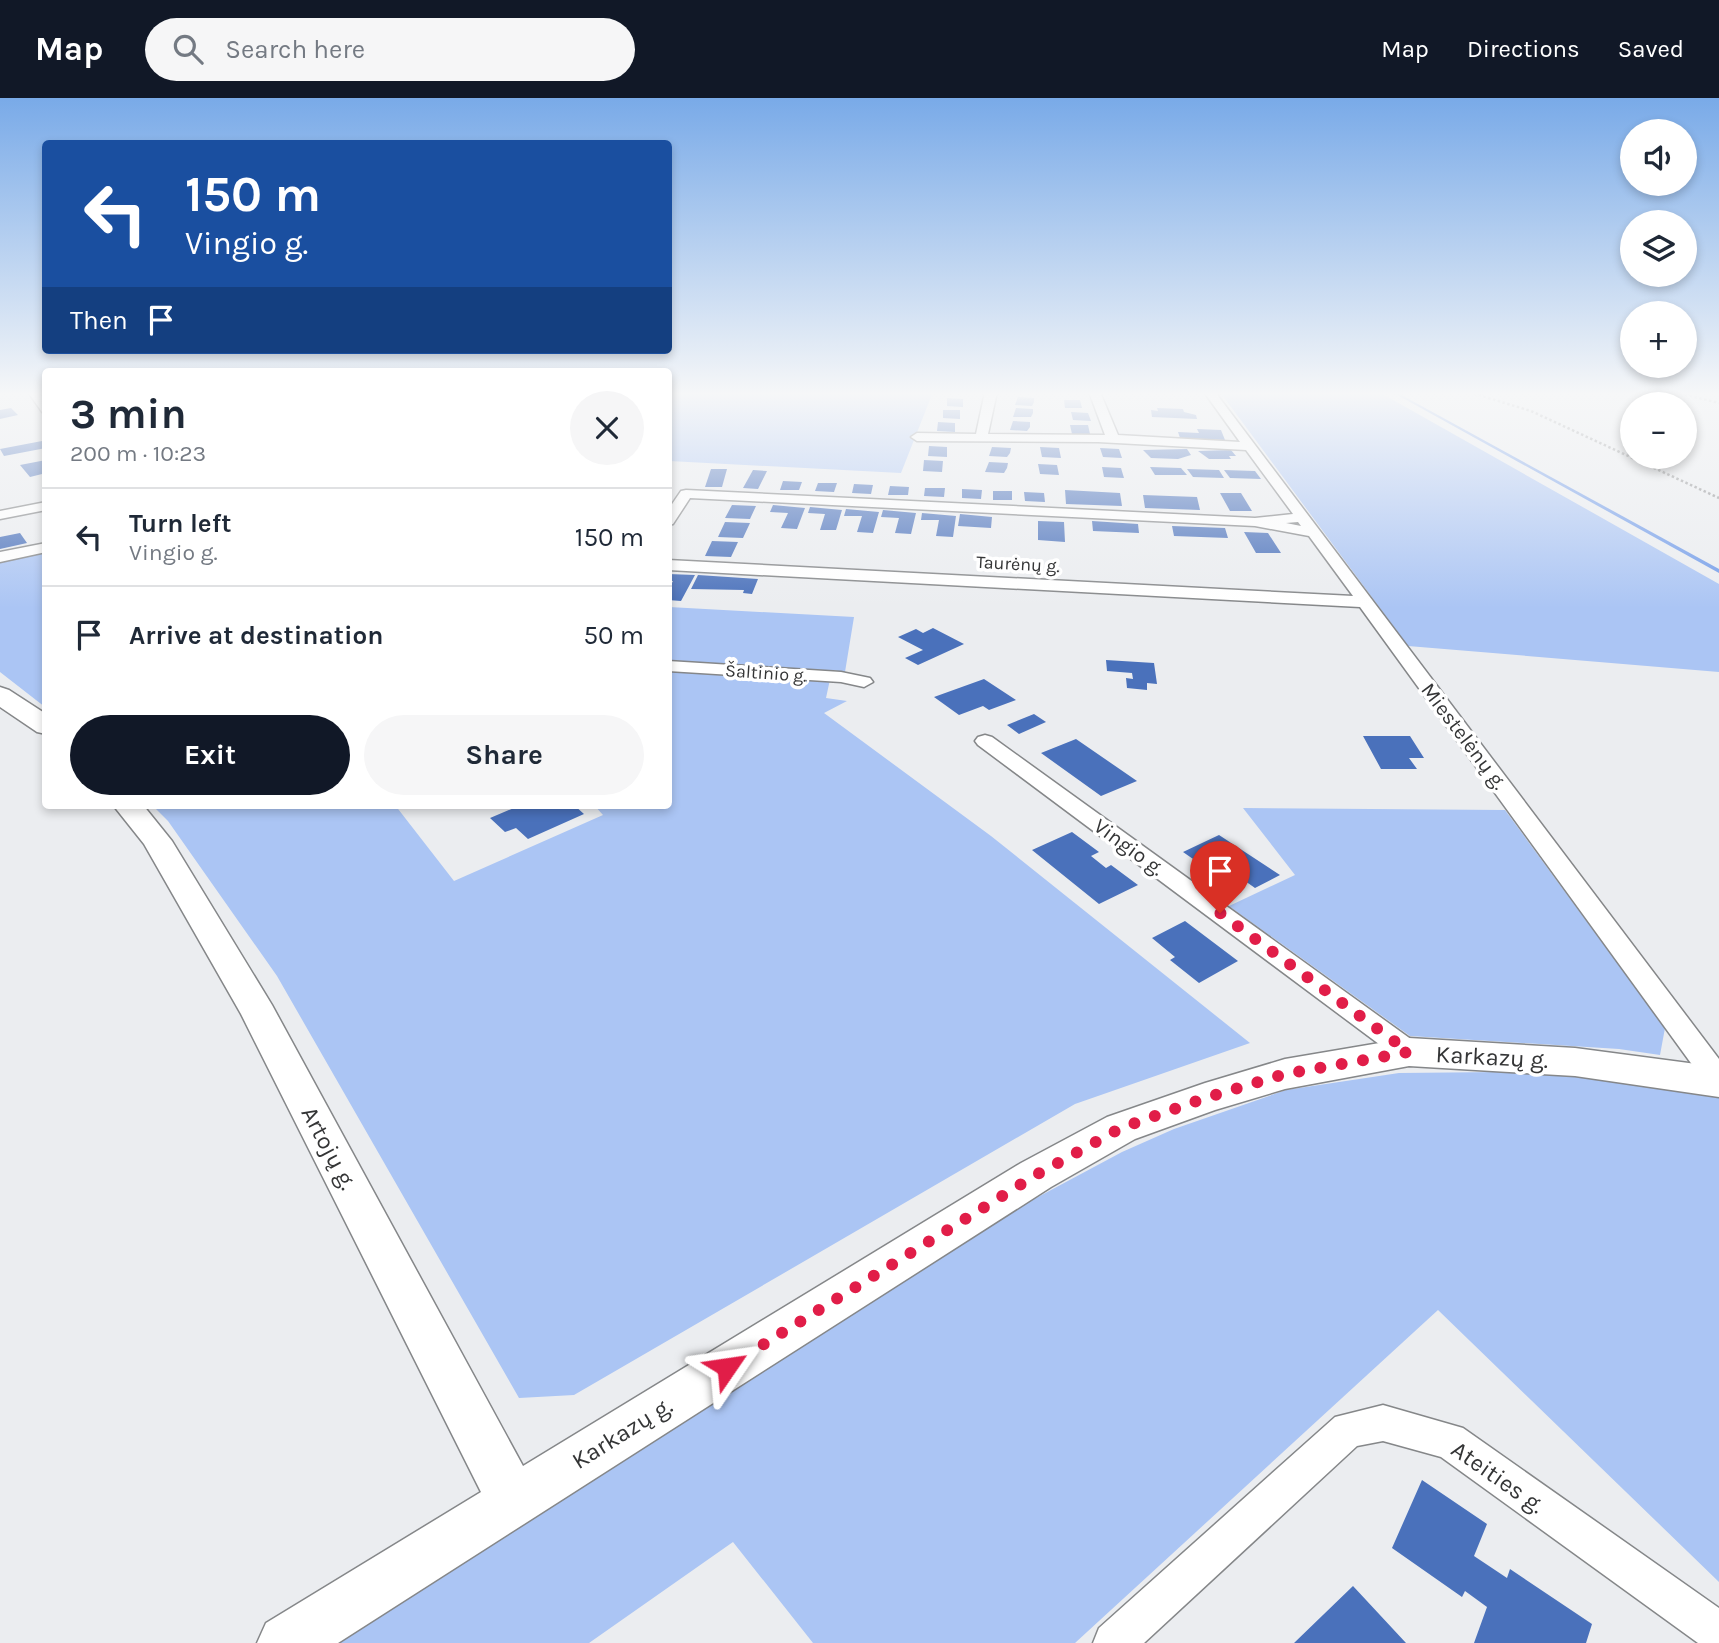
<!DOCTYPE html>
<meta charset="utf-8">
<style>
body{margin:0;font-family:Karla,sans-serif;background:#f6f6f7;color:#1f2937;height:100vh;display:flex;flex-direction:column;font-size:26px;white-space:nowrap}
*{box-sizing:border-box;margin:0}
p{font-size:23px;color:#747a83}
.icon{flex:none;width:38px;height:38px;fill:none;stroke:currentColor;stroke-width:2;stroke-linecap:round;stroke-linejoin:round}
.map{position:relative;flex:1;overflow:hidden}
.drawer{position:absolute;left:42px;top:270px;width:630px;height:441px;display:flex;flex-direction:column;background:#fff;border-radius:7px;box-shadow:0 4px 10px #0003}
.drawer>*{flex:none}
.guide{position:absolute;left:42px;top:42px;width:630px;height:214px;border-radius:7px;box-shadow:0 4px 10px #0003;background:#1a4fa0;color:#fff;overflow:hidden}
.controls{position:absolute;left:1620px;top:21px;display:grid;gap:14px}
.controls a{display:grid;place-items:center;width:77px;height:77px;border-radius:50%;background:#fff;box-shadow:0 4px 10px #0003;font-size:35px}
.pin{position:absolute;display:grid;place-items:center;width:60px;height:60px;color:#fff;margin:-72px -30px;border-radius:50% 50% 50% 0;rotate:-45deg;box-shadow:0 0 7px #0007}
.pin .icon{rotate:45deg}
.me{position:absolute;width:77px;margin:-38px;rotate:58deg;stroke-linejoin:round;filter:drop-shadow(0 0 5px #0008)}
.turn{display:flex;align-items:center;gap:24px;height:147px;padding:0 28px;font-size:32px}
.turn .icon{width:91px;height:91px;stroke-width:2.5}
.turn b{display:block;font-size:49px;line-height:60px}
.then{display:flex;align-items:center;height:66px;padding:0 28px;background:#0003;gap:14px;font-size:26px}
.round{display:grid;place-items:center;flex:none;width:74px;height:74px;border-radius:37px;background:#f6f6f7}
.summary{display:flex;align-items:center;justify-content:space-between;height:119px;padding:0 28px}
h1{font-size:42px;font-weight:700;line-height:52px}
.action{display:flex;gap:14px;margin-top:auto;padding:14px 28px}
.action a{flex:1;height:80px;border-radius:42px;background:#111827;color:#fff;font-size:28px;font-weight:700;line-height:80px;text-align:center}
.action a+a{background:#f6f6f7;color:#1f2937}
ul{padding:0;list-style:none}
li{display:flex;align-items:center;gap:21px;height:98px;padding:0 28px;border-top:2px solid #e0e1e3}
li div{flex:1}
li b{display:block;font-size:26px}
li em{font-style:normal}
header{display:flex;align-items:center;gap:42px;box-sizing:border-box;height:98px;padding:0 35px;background:#111827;color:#fff}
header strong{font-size:33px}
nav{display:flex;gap:38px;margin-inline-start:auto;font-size:24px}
.search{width:490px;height:63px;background:#f6f6f7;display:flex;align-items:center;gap:18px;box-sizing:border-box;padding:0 24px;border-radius:38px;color:#747a83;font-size:26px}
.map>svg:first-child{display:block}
.green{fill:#abc5f4}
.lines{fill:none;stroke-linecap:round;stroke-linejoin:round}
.stream{fill:#729ce9;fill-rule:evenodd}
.building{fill:#4a71bb}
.street-casing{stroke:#858789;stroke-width:3}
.secondary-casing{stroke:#858789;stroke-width:3}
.path{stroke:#8d8e90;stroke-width:2.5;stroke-dasharray:2.5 2.5;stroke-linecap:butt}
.street{fill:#fff;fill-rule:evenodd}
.secondary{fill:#fff;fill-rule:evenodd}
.route{stroke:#e11d48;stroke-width:12;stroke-dasharray:0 21.6}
.labels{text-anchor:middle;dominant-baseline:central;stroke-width:7;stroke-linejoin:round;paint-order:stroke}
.far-street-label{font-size:18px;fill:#343536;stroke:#fff}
.street-label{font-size:21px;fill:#343536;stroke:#fff}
.near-street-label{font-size:24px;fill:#343536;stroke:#fff}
</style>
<header>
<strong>Map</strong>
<div class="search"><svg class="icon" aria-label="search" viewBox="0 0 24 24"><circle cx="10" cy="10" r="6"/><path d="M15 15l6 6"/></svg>Search here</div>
<nav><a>Map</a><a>Directions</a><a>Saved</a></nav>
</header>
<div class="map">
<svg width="1719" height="1545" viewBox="0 0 1719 1545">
<rect width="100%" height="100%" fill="#ebedf0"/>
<path class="green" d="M 668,294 L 933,294 L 901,375 L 669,363 Z
M 1220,294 L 1379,294 L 1719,486 L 1719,574 L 1408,548 Z
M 45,454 L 45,609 L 0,574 L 0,465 Z
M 669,509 L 854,519 L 845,574 L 832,572 L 826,600 L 847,603 L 824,615 L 991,738 L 1250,945 L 1075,1006 L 574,1297 L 519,1300 L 277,878 L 168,723 L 152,707 L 395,707 L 454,783 L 603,717 L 594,707 L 668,707 Z
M 1243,710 L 1505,712 L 1665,930 L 1660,957 L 1619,951 L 1410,938 L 1229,808 L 1295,777 Z
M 1501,974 L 1617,981 L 1719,1000 L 1719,1484 L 1438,1212 L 1075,1545 L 813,1545 L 733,1444 L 589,1545 L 333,1545 L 1006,1116 L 1122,1054 L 1174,1031 L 1286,992 L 1399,975 Z"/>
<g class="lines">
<path class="stream" d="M 1392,294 L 1396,294 L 1719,471 L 1719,475 Z"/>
</g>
<path class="building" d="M 1018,299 L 1034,300 L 1034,304 L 1032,308 L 1015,307 Z
M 947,300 L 963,301 L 963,309 L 947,308 Z
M 1064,302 L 1080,302 L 1082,310 L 1065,310 Z
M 11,310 L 18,317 L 0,321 L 0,312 Z
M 1016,310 L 1033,311 L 1033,315 L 1031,319 L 1013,319 Z
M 1157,310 L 1183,311 L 1184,314 L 1196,317 L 1197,321 L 1152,319 L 1151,312 L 1158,313 Z
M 943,312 L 960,312 L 960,321 L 943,320 Z
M 1071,314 L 1088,315 L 1091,323 L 1073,322 Z
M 1013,323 L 1030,324 L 1030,329 L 1027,333 L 1010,332 Z
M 938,324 L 955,325 L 955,334 L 937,333 Z
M 1070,327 L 1088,327 L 1090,336 L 1072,336 Z
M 1197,331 L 1221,332 L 1225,342 L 1180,340 L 1178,334 L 1199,335 Z
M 42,343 L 46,350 L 4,358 L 0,351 Z
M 929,348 L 947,349 L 947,359 L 928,358 Z
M 992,349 L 1011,350 L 1010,355 L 1007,359 L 989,358 Z
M 1040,349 L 1059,350 L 1061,360 L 1042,359 Z
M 1100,350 L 1119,351 L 1122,360 L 1103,359 Z
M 1187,351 L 1191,357 L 1178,361 L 1151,360 L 1143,352 Z
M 1231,352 L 1236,358 L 1229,358 L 1231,361 L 1209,361 L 1198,353 Z
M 46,362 L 46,375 L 30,379 L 20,367 Z
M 924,362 L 943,363 L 942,374 L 923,373 Z
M 989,364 L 1008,365 L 1007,370 L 1004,375 L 985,374 Z
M 1038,366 L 1057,367 L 1059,377 L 1040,376 Z
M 1102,369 L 1121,370 L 1124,380 L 1104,379 Z
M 1150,369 L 1181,370 L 1187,377 L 1155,377 Z
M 711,371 L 727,371 L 722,389 L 705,389 Z
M 1187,371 L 1219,372 L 1224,380 L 1193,379 Z
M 753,372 L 767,373 L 758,391 L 743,390 Z
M 1224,372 L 1255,373 L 1261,381 L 1230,380 Z
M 783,383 L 802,384 L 799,392 L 780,392 Z
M 818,385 L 837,385 L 834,394 L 815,393 Z
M 854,386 L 873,387 L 871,396 L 852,395 Z
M 890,388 L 909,389 L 908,397 L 888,397 Z
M 925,390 L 945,390 L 944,399 L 924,398 Z
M 962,391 L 982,392 L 981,401 L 962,400 Z
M 1065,392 L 1120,395 L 1122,408 L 1066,406 Z
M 993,393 L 1012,393 L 1012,402 L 993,402 Z
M 1024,394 L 1044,395 L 1045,404 L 1025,403 Z
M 1220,395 L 1241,395 L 1252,413 L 1230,413 Z
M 1143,397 L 1197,399 L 1200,412 L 1145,410 Z
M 732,407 L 756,408 L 750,421 L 725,420 Z
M 773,407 L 805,410 L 797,431 L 781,430 L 788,415 L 770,414 Z
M 810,409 L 842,412 L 836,432 L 820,432 L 825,416 L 808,415 Z
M 846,411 L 879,414 L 873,435 L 857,434 L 862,418 L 844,418 Z
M 883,412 L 916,415 L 911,436 L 895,435 L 899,420 L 881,419 Z
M 922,415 L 956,418 L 953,439 L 936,438 L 939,422 L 921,422 Z
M 960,416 L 992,419 L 991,430 L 958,428 Z
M 1038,423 L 1064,424 L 1065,444 L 1038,442 Z
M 1092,423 L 1138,426 L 1139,435 L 1093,433 Z
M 725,424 L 750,425 L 743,440 L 718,439 Z
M 1172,428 L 1225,430 L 1228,440 L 1174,438 Z
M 1244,434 L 1268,435 L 1281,455 L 1256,455 Z
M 20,435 L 27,445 L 0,451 L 0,439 Z
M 712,443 L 738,444 L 731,459 L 705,458 Z
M 668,476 L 695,477 L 681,503 L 668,502 L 668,492 L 673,483 L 668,483 Z
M 698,477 L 758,481 L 752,496 L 743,495 L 744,492 L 691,491 Z
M 933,530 L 964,546 L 918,567 L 905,560 L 923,552 L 898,539 L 916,531 L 923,535 Z
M 1106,562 L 1154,565 L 1157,586 L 1147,585 L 1147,592 L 1127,590 L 1126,580 L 1133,581 L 1132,575 L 1107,573 Z
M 984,581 L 1016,602 L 989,612 L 983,608 L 959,617 L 934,599 Z
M 1034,616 L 1046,624 L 1019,636 L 1007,627 Z
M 1363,638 L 1410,638 L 1424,660 L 1409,660 L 1417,671 L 1381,671 Z
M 1076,641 L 1137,683 L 1101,698 L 1041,655 Z
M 521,707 L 574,707 L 584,716 L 528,741 L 516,730 L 505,734 L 490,720 Z
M 1072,734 L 1099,754 L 1091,758 L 1106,770 L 1111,767 L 1138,787 L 1099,806 L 1032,752 Z
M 1219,737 L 1280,777 L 1255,790 L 1228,771 L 1216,777 L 1183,754 Z
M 1185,823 L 1238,863 L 1199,885 L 1170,862 L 1175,859 L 1152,840 Z
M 1422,1382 L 1487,1426 L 1474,1458 L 1507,1480 L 1510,1471 L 1592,1526 L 1586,1545 L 1474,1545 L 1487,1509 L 1465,1493 L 1462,1499 L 1392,1450 Z
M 1353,1488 L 1406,1545 L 1294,1545 Z"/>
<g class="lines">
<defs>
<path id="street" d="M 28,294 L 38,294 L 46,303 L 46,315 L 42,314 Z
M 985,294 L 997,294 L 988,336 L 1105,337 L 1089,294 L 1100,294 L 1118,337 L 1240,344 L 1204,294 L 1215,294 L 1719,961 L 1719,993 L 1709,990 L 1360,509 L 668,472 L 668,462 L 1353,498 L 1309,438 L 1255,428 L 690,400 L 673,426 L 668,427 L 668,412 L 681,393 L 686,392 L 1255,420 L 1293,416 L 1246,352 L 1098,344 L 917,343 L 911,339 L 917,335 L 976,336 ZM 1298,424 L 1301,428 L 1286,425 Z
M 46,404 L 46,412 L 0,421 L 0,413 Z
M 46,445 L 46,454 L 0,464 L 0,454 Z
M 668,563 L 841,574 L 870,580 L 873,584 L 864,589 L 841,584 L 668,573 Z
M 985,637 L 992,639 L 1419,947 L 1423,954 L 1419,961 L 1409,964 L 1399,961 L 978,647 L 975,643 L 978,639 Z
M 1383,1307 L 1463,1330 L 1719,1510 L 1719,1545 L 1698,1545 L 1441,1359 L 1383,1343 L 1357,1348 L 1144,1545 L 1093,1545 L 1099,1530 L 1335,1319 Z"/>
<path id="secondary" d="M 0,589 L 9,592 L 46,616 L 46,636 L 37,634 L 0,609 Z
M 113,707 L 143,707 L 172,743 L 272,907 L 523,1368 L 1021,1065 L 1107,1019 L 1205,985 L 1285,961 L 1409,940 L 1575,950 L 1719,969 L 1719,999 L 1575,978 L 1409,968 L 1285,991 L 1215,1012 L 1135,1041 L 1051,1089 L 338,1545 L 257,1545 L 266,1525 L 481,1394 L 241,916 L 144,746 Z"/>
</defs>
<use href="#street" class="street-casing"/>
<use href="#secondary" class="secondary-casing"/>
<path class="path" d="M 1469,294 L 1531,313 L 1719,400
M 1675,294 L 1719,305"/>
<use href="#street" class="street"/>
<use href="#secondary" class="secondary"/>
</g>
<linearGradient id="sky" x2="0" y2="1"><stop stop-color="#79aae8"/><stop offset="0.58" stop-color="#f6f7f8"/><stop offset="1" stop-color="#f6f7f8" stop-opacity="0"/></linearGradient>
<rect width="1719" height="510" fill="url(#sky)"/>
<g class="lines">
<path class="route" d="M 727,1269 L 1036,1077 L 1121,1030 L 1205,1000 L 1285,976 L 1409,954 L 1220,815"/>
</g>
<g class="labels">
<g class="far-street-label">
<text transform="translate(1018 466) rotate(3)">Taurėnų g.</text>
<text transform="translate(766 575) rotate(4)">Šaltinio g.</text>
</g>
<g class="street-label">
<text transform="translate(1464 638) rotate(53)">Miestelėnų g.</text>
<text transform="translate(1129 749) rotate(36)">Vingio g.</text>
</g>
<g class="near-street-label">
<text transform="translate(1492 959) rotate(3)">Karkazų g.</text>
<text transform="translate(329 1050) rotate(62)">Artojų g.</text>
<text transform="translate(622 1335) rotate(-32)">Karkazų g.</text>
<text transform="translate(1498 1379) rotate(35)">Ateities g.</text>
</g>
</g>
</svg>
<div class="controls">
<a><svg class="icon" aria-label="sound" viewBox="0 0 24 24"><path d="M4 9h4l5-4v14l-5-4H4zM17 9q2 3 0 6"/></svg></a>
<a><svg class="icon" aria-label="layers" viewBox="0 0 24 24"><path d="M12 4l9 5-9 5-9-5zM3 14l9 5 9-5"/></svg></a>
<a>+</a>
<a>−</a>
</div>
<div class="pin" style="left:1220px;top:815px;background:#d93025"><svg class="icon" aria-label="arrive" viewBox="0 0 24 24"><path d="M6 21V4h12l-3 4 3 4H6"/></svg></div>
<svg class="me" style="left:727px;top:1269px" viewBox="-20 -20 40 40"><path d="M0-17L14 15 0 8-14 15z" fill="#e11d48" stroke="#fff" stroke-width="4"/></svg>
<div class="guide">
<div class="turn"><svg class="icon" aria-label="left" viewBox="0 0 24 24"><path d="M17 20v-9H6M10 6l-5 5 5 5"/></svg><div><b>150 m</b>Vingio g.</div></div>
<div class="then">Then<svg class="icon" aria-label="arrive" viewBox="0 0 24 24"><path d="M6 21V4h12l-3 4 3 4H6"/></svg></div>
</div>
<section class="drawer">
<div class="summary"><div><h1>3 min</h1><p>200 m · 10:23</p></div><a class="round"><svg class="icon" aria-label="close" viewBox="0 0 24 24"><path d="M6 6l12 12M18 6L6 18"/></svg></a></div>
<ul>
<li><svg class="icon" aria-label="left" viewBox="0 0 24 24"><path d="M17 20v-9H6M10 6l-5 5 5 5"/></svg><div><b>Turn left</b><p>Vingio g.</p></div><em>150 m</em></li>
<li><svg class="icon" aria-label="arrive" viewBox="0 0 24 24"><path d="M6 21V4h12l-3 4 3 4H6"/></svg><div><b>Arrive at destination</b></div><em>50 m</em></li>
</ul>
<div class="action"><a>Exit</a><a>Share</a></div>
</section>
</div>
